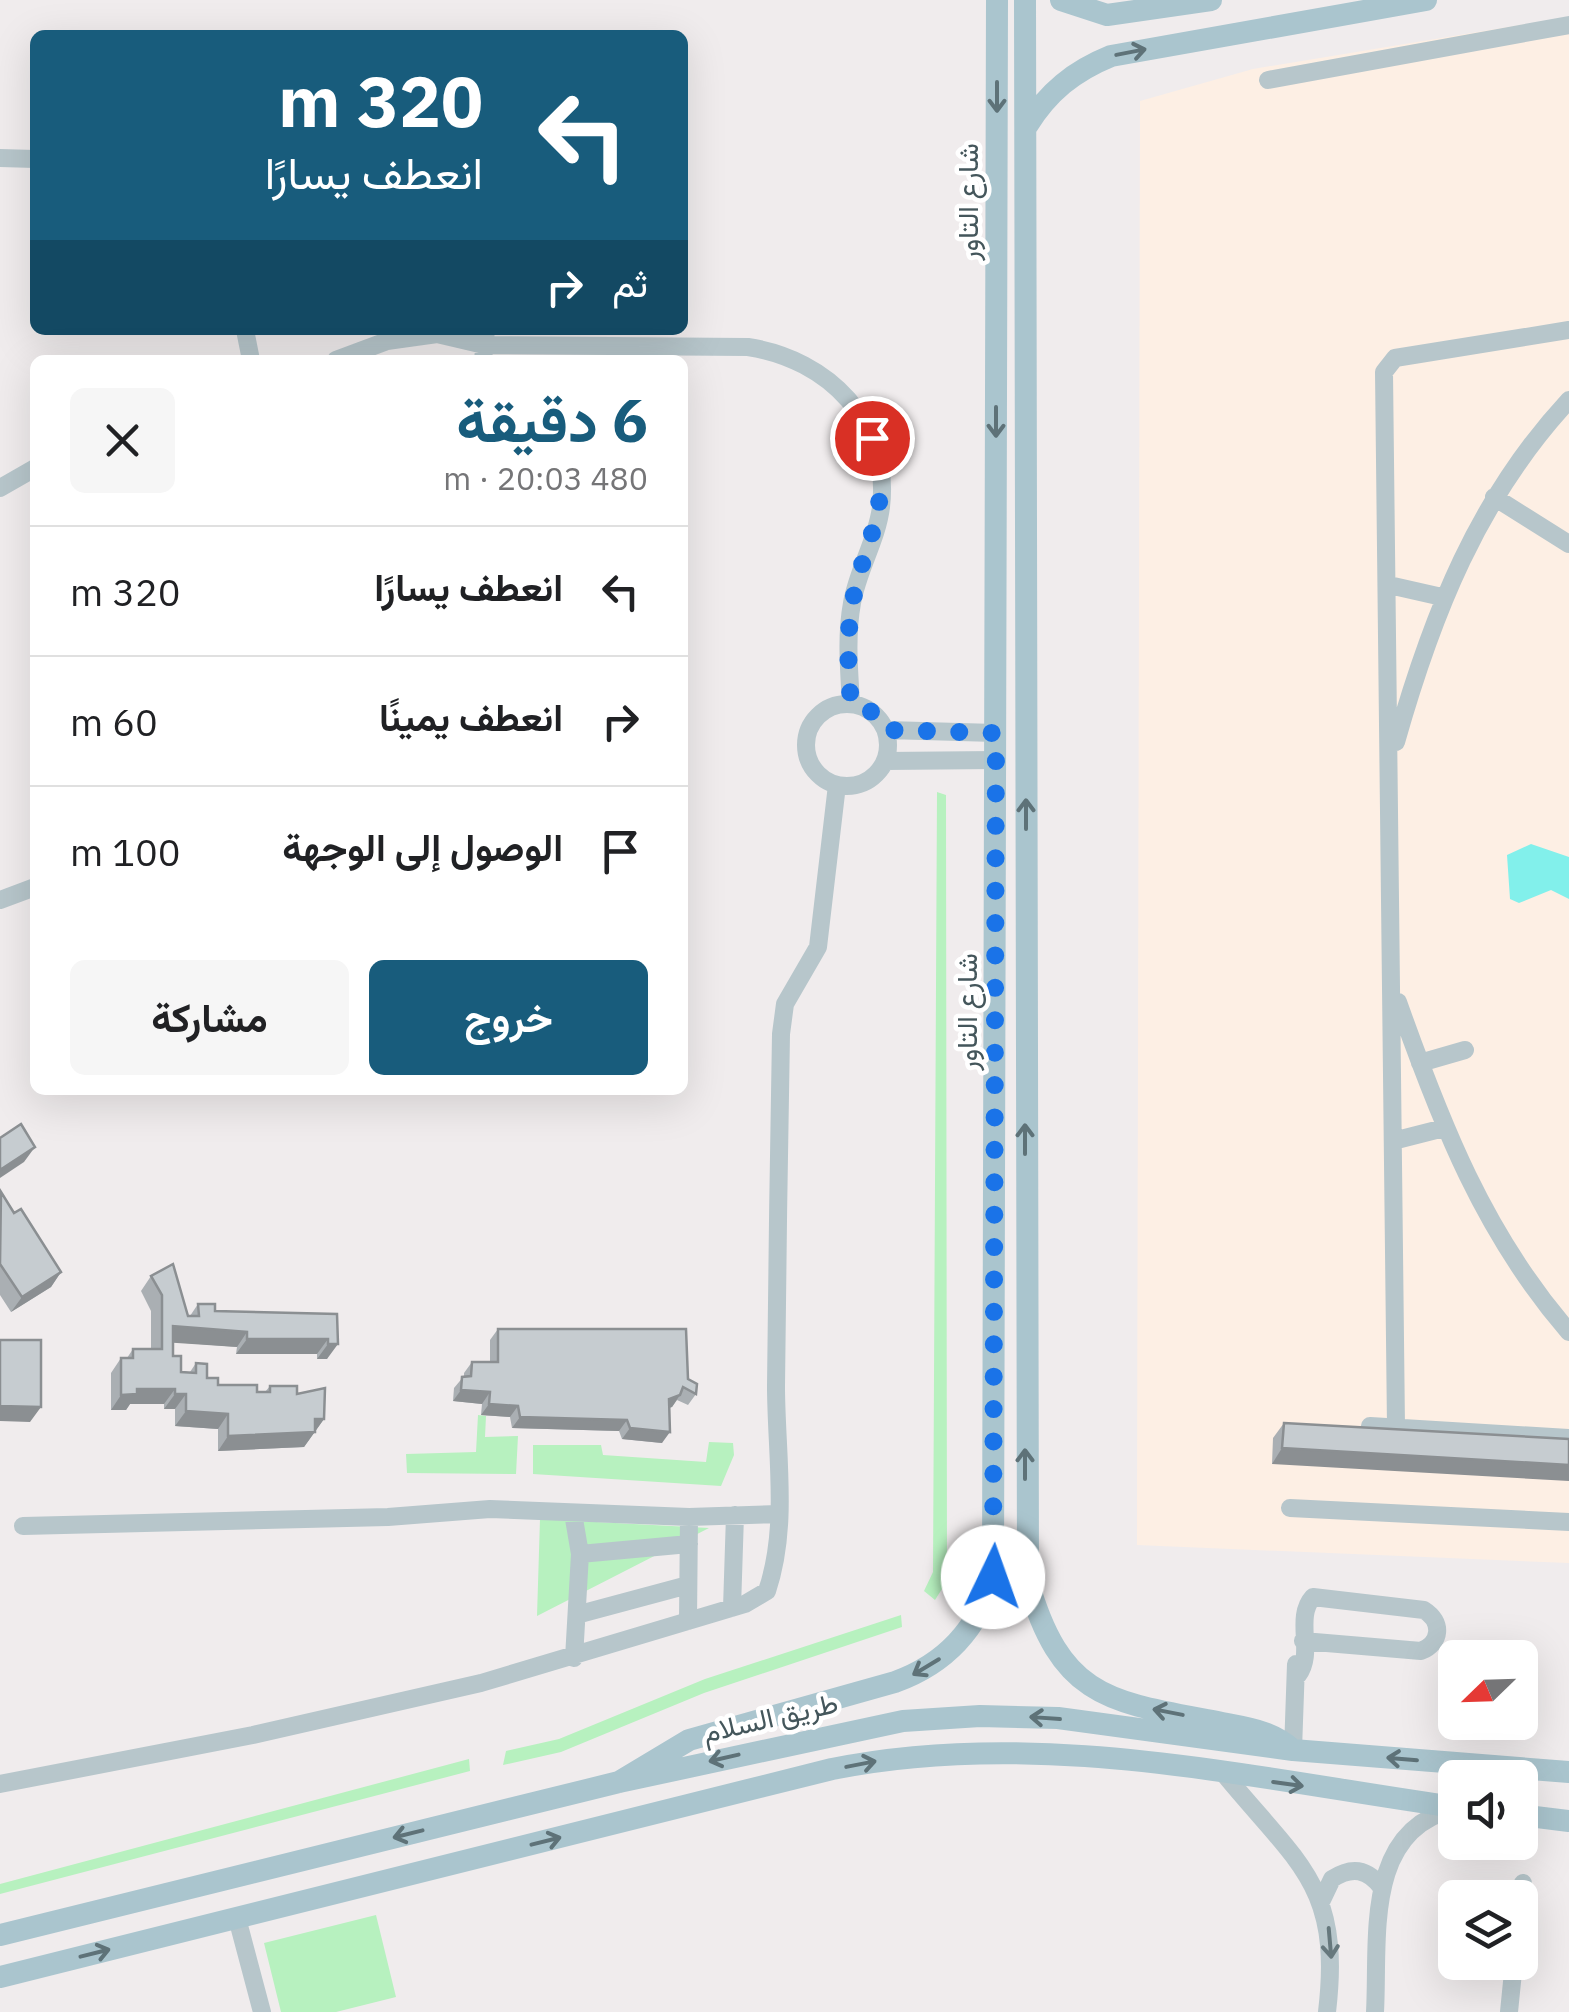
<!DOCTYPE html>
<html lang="ar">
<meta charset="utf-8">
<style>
body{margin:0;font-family:"IBM Plex Sans",Vazirmatn,sans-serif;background:#f6f6f6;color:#202124;direction:rtl;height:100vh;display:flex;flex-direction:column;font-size:38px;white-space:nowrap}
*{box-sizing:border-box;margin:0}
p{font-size:32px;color:#757577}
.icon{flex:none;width:55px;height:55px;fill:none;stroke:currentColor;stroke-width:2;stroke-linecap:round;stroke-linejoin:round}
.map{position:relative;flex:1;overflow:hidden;direction:ltr}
.drawer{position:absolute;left:30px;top:355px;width:658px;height:740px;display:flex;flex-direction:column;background:#fff;border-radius:15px;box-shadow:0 10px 40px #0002;direction:rtl}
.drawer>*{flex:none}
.top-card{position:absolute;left:30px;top:30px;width:658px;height:305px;border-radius:15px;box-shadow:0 10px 40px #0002;direction:rtl;background:#185c7c;color:#fff;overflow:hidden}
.needle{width:65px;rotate:247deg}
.buttons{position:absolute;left:1438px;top:1640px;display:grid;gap:20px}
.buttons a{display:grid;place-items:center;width:100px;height:100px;border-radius:15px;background:#fff;box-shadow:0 10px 40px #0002;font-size:50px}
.pin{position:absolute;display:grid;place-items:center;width:85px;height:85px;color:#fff;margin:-42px;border:5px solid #fff;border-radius:50%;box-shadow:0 2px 10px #0007}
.me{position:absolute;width:110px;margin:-55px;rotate:3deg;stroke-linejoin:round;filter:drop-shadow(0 0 8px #0008)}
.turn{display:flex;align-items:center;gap:35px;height:210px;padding:0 40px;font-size:45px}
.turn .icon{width:130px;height:130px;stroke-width:2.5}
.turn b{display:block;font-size:70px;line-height:85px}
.then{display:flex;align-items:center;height:95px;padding:0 40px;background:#0003;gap:20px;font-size:38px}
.round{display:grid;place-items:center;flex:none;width:105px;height:105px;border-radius:15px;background:#f6f6f6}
.headline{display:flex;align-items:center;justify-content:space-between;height:170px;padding:0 40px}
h1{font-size:60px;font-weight:700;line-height:75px;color:#185c7c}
.button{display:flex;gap:20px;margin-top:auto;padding:20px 40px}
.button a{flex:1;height:115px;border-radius:15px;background:#185c7c;color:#fff;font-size:40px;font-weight:700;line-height:115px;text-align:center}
.button a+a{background:#f6f6f6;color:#202124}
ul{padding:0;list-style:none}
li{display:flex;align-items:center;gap:30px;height:130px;padding:0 40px;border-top:2px solid #e0e0e0}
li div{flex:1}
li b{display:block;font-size:38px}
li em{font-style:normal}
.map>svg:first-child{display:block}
.commercial{fill:#fdefe4}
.green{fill:#b7f1bf}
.water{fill:#82f0eb}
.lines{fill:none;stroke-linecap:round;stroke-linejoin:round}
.minor{stroke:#b7c6cb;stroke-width:18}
.major{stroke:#aac5ce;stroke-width:22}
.wall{fill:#aaafb3}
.shaded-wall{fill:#8b8f92}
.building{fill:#c6ccd0;stroke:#8b8f92;stroke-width:2.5}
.oneway{stroke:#5e7278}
.oneway2{stroke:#66787d}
.route{stroke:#1a73e8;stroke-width:18;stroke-dasharray:0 32.4}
.labels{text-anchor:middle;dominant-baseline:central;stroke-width:9;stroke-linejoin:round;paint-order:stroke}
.street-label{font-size:28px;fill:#44565b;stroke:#fff}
</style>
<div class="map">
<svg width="1569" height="2012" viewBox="0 0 1569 2012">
<rect width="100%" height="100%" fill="#f0eced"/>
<path class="commercial" d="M 1569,17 L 1569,1563 L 1137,1545 L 1140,101 L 1253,69 Z"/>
<path class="green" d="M 937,792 L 946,795 L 947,1581 L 935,1600 L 924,1591 L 933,1572 Z
M 478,1415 L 486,1416 L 485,1437 L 518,1436 L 516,1474 L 407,1473 L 406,1454 L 476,1452 Z
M 709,1442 L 733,1443 L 734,1455 L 721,1486 L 533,1474 L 533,1445 L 601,1445 L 603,1455 L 706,1462 Z
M 540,1519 L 709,1528 L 537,1616 Z
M 901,1615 L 902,1627 L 704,1693 L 561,1752 L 503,1765 L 506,1751 L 559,1739 L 705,1679 Z
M 469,1759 L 470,1771 L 0,1894 L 0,1884 Z
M 376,1915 L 396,1997 L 336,2012 L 281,2012 L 264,1943 Z"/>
<path class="water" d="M 1531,844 L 1569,857 L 1569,899 L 1551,890 L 1519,903 L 1510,899 L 1507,855 Z"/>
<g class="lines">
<path class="minor" d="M 1268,80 L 1569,25
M 0,158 L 35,159
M 245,330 L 251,360
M 336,360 L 387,341 L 437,334 L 484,345 L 748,347 C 828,359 891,422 881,507 C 877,540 858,569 852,603 C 846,636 849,669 851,703
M 483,360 L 486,330
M 0,488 L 35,468
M 1494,497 L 1569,544
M 1389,585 L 1442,597
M806 745a41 41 0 1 1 82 0a41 41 0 1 1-82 0Z
M 886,730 L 996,733
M 1396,742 C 1432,615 1478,498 1569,400
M 885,761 L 996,760
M 0,900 L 35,887
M 1398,1002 C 1441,1123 1484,1234 1569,1332
M 1420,1063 L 1465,1050
M 1393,1141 L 1444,1128
M 1370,1426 L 1569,1438
M 1396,1427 L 1384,372 L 1395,358 L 1569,330
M 1290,1508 L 1569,1522
M 573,1513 L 580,1554 L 574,1658
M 23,1526 L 388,1517 L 490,1509 L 689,1517 L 779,1514
M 580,1554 L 689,1544
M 732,1608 L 735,1515
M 580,1614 L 688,1585
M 688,1621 L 689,1517
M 1298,1675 C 1315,1653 1294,1618 1313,1597 L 1424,1610 C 1443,1622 1441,1643 1421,1651 L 1303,1641
M 1293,1750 L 1296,1664
M 1225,1775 C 1299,1865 1342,1886 1327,2012
M 0,1784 L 253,1735 L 481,1683 L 745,1604 L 767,1591 C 789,1526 776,1453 776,1386 C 777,1269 779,1151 781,1034 L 785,1004 L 818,947 L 837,785
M 1322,1900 L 1332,1879 C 1352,1866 1368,1869 1382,1888
M 1520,1909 L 1523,1883
M 237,1918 L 262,2012
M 1375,2012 C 1379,1940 1363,1830 1454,1809
M 1509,2012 L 1514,1962"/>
<path class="major" d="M 1025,0 L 1028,1582 C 1062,1701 1112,1702 1222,1723 C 1248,1728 1272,1731 1293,1750
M 1061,0 L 1107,15 L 1211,0
M 1027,126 C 1048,92 1074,71 1111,56 L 1426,0
M 619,1782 L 689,1740 L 895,1682 C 945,1664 978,1629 993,1577 L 997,0
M 1520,1815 L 1569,1821
M 0,1935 L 619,1782 L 903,1721 L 980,1716 L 1058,1718 L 1293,1750 L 1569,1772
M 0,1977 L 832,1769 C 1039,1727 1249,1778 1455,1807"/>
</g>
<path class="wall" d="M 0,1193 L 61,1272 L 51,1287 L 11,1312 L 0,1295 Z
M 151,1276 L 188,1316 L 190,1316 L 198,1304 L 215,1311 L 337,1314 L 327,1359 L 317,1359 L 317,1354 L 236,1354 L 237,1347 L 173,1342 L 173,1356 L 181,1372 L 190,1372 L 196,1363 L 207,1378 L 218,1385 L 257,1392 L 265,1392 L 270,1386 L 297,1394 L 324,1419 L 304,1447 L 218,1451 L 218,1429 L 175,1426 L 175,1409 L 164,1409 L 164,1404 L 130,1404 L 126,1410 L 111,1410 L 111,1373 L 121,1358 L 127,1358 L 133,1349 L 151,1349 L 151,1311 L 141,1291 Z
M 498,1329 L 688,1379 L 696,1394 L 688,1405 L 677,1400 L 672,1407 L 669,1408 L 662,1443 L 622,1439 L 619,1431 L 512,1428 L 510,1417 L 481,1415 L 482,1404 L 453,1401 L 454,1388 L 464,1376 L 464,1373 L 472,1362 L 490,1362 L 490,1340 Z
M 1284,1423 L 1569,1439 L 1272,1464 L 1273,1438 Z"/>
<path class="shaded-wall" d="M 35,1147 L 24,1162 L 0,1178 L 0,1170 Z
M 61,1272 L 51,1287 L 11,1312 L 22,1297 Z
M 173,1326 L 247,1332 L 237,1347 L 162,1342 Z
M 247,1339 L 328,1339 L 317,1354 L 236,1354 Z
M 328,1344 L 338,1344 L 327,1359 L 317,1359 Z
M 137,1389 L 175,1389 L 164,1404 L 130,1404 L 126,1410 L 111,1410 L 121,1395 Z
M 461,1390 L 490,1392 L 482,1404 L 453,1401 Z
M 175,1394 L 186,1394 L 175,1409 L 164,1409 Z
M 680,1395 L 672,1407 L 661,1410 L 669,1399 Z
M 489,1404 L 518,1406 L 510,1417 L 481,1415 Z
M 0,1406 L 41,1407 L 30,1422 L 0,1421 Z
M 186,1411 L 228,1414 L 218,1429 L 175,1426 Z
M 520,1417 L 627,1420 L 619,1431 L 512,1428 Z
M 315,1419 L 324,1419 L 304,1447 L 218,1451 L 228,1436 Z
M 630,1428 L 670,1432 L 662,1443 L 622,1439 Z
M 1282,1448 L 1569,1465 L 1569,1481 L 1272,1464 Z"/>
<path class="building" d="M 21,1124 L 35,1147 L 0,1170 L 0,1138 Z
M 1,1192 L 14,1213 L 21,1209 L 61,1272 L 22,1297 L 0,1264 Z
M 173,1264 L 188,1316 L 199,1316 L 198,1304 L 215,1304 L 215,1311 L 337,1314 L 338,1344 L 328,1344 L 328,1339 L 247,1339 L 247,1332 L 173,1326 L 173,1356 L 181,1356 L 181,1372 L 196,1373 L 196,1363 L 207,1364 L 207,1378 L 218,1378 L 218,1385 L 257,1385 L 257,1392 L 270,1392 L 270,1386 L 297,1386 L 297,1394 L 325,1388 L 324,1419 L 315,1419 L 315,1432 L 228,1436 L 228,1414 L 186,1411 L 186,1394 L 175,1394 L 175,1389 L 137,1389 L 137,1394 L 121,1395 L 121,1358 L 133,1358 L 133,1349 L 162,1349 L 162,1295 L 151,1276 Z
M 498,1329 L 686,1329 L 688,1379 L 697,1384 L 696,1394 L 683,1387 L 680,1395 L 669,1399 L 670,1432 L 630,1428 L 627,1420 L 520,1417 L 518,1406 L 489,1404 L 490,1392 L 461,1390 L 462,1377 L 471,1376 L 472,1362 L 498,1362 Z
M 0,1340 L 41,1340 L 41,1407 L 0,1406 Z
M 1284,1423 L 1569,1439 L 1569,1465 L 1282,1448 Z"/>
<defs><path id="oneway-shaft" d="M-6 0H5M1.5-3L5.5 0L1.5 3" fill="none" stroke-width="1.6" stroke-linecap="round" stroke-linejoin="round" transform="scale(2.5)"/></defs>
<g class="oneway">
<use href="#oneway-shaft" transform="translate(1131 52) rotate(-11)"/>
<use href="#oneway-shaft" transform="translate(997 97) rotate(90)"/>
<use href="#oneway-shaft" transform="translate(996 422) rotate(90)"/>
<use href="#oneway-shaft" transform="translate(1026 814) rotate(-90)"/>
<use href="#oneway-shaft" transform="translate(1025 1139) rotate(-90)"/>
<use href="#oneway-shaft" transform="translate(1025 1464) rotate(-90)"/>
<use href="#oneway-shaft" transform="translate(926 1667) rotate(149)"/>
<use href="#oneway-shaft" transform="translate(1168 1712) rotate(-169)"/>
<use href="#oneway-shaft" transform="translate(1045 1718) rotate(-176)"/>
<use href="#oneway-shaft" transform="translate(724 1758) rotate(167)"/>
<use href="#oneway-shaft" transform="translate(1402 1759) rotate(-175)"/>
<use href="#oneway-shaft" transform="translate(861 1764) rotate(-11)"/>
<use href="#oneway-shaft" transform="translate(1288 1784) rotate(8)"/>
<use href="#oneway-shaft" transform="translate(408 1834) rotate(166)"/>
<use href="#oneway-shaft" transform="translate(546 1841) rotate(-14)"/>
<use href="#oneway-shaft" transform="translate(95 1953) rotate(-14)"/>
</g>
<use class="oneway2" href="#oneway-shaft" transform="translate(1330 1943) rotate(85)"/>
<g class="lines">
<path class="route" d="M 872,438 C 894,503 867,534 854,595 C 846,631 848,667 851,703 L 872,712 L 886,730 L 996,733 L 993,1577"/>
</g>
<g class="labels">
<g class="street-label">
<text transform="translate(967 202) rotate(-90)">شارع التاور</text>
<text transform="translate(966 1012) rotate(-90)">شارع التاور</text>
<text transform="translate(770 1717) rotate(-13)">طريق السلام</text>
</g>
</g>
</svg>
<div class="buttons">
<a><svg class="needle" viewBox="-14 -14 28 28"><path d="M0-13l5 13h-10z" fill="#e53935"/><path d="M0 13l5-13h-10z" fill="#757577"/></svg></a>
<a><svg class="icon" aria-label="sound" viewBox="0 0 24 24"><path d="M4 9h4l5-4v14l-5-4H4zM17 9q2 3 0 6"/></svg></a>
<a><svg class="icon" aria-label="layers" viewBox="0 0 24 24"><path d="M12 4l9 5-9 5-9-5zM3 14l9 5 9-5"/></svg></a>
</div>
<div class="pin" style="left:872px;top:438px;background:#d93025"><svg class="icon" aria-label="arrive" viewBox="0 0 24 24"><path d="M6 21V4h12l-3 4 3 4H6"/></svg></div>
<svg class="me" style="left:993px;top:1577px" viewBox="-20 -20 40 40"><circle r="19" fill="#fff"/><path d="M0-13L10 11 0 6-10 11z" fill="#1a73e8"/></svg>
<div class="top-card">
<div class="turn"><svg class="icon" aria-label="left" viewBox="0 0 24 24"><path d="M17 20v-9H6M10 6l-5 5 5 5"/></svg><div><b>320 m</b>انعطف يسارًا</div></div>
<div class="then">ثم<svg class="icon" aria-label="right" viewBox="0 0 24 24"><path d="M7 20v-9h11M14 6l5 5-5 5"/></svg></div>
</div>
<section class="drawer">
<div class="headline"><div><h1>6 دقيقة</h1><p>480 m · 20:03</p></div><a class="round"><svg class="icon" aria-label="close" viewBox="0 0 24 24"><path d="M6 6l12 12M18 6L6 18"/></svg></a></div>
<ul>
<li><svg class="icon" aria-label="left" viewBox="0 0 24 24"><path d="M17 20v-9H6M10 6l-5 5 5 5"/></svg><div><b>انعطف يسارًا</b></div><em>320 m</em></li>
<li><svg class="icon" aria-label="right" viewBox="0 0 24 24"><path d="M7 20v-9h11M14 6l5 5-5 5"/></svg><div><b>انعطف يمينًا</b></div><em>60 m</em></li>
<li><svg class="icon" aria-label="arrive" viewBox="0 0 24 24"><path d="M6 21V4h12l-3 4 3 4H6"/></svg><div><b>الوصول إلى الوجهة</b></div><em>100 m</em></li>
</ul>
<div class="button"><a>خروج</a><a>مشاركة</a></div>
</section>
</div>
